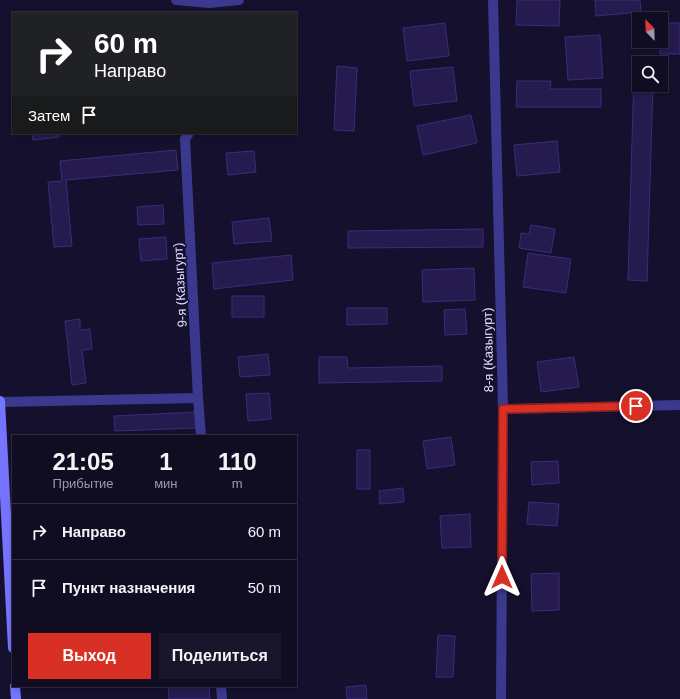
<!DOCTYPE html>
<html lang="ru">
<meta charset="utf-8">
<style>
body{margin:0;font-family:Helvetica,sans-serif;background:#19152a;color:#f1f3f6;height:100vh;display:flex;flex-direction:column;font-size:15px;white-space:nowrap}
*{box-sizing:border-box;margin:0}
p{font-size:13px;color:#9c9ba5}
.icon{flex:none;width:22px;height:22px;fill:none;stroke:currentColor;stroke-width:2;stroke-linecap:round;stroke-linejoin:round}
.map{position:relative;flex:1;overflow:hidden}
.drawer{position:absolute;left:12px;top:435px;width:285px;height:252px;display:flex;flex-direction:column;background:#100c22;border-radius:0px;box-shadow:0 2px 6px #0003,0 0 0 1px #302c40}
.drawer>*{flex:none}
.guide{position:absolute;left:12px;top:12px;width:285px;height:122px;border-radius:0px;box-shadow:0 2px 6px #0003,0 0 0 1px #302c40;background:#202124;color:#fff;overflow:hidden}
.needle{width:26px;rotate:337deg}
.tools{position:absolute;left:632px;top:12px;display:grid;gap:8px}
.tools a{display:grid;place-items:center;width:36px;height:36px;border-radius:0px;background:#100c22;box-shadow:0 2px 6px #0003,0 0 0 1px #302c40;font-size:20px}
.pin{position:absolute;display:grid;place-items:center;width:34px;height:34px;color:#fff;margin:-17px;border:2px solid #fff;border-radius:50%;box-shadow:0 1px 4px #0007}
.me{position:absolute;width:44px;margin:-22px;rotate:0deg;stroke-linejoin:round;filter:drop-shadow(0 0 3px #0008)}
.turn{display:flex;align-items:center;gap:14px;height:84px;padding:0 16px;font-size:18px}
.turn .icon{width:52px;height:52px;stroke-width:2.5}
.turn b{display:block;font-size:28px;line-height:34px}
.then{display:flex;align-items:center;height:38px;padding:0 16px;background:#0003;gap:8px;font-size:15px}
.eta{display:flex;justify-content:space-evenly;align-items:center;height:68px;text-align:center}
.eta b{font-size:24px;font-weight:600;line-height:28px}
.primary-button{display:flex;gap:8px;margin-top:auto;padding:8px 16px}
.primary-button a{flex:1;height:46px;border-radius:0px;background:#d93025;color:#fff;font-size:16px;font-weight:600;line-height:46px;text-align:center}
.primary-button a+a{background:#19152a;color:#f1f3f6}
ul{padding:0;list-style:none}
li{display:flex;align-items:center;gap:12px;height:56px;padding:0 16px;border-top:1px solid #302c40}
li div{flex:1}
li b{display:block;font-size:15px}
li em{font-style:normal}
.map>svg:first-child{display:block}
.building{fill:#251b4f;stroke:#3b2c7c}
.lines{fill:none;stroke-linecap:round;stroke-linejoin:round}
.street{stroke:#3b398e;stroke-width:10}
.secondary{stroke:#7574ff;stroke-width:10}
.route-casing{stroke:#8d1f18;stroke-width:10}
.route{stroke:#d93025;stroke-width:7}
.labels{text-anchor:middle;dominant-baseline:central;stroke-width:3;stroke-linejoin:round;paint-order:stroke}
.street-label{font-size:13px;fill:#e0ddff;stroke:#15102d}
</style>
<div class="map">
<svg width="680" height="699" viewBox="0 0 680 699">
<rect width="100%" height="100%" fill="#15102d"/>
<path class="building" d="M 517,0 L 560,0 L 559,26 L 516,25 Z
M 595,0 L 640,0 L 641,12 L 596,16 Z
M 445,23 L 449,56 L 407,61 L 403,28 Z
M 661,23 L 680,23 L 680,54 L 660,54 L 660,41 L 661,41 Z
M 600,35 L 603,78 L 568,80 L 565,37 Z
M 337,66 L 357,68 L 354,131 L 334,130 Z
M 453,67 L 457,101 L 414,106 L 410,71 Z
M 634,71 L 639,71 L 639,85 L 653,85 L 647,281 L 628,280 Z
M 517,81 L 551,81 L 550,89 L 601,89 L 601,107 L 516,107 Z
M 471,115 L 477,143 L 423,155 L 417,126 Z
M 32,133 L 58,133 L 59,137 L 33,140 Z
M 557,141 L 560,172 L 517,176 L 514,145 Z
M 176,150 L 178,170 L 66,180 L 72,246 L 54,247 L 48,182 L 62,181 L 60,161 Z
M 254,151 L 256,172 L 228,175 L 226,153 Z
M 163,205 L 164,224 L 138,225 L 137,207 Z
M 269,218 L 272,241 L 234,244 L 232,222 Z
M 531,225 L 555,229 L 551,253 L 519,248 L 521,233 L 529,234 Z
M 483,229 L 483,247 L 348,248 L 348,231 Z
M 166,237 L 167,259 L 141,261 L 139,239 Z
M 528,253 L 571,259 L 566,293 L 523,287 Z
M 291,255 L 293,280 L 214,289 L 212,263 Z
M 474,268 L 475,300 L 423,302 L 422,270 Z
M 232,296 L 264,296 L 264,317 L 232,317 Z
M 347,308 L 387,308 L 387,324 L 347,325 Z
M 465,309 L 467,334 L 445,335 L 444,310 Z
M 80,319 L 80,330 L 90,329 L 92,349 L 82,350 L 86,383 L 72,385 L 65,321 Z
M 268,354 L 270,375 L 240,377 L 238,357 Z
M 319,357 L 347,357 L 348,368 L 442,366 L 442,381 L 319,383 Z
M 574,357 L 579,387 L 541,392 L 537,362 Z
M 269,393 L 271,419 L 248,421 L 246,394 Z
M 196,412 L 196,428 L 115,431 L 114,416 Z
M 451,437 L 455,465 L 427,469 L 423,441 Z
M 357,450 L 370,450 L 370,489 L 357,489 Z
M 558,461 L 559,483 L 532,485 L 531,462 Z
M 403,488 L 404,502 L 380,504 L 379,491 Z
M 529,502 L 559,504 L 557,526 L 527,524 Z
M 470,514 L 471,547 L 442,548 L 440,516 Z
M 559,573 L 559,610 L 532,611 L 531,574 Z
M 297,634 L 297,664 L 296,664 L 296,635 Z
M 438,635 L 455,636 L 453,677 L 436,677 Z
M 366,685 L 367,699 L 347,699 L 346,687 Z
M 168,686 L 209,686 L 210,699 L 169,699 Z"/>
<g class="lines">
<path class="street" d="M 176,0 L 209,3 L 239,0
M 493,0 L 503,409 L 501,699
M 189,133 L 185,139 L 198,398 L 201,436
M 0,402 L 198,398
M 503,409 L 680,405
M 221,686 L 222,699"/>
<path class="secondary" d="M 0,401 L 13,648
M 15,686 L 16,699"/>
</g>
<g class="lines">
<defs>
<path id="route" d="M 502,577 L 503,409 L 636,406"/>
</defs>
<use href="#route" class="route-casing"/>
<use href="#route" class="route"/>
</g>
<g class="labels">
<g class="street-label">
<text transform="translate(180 285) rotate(-93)">9-я (Казыгурт)</text>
<text transform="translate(488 350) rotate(-91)">8-я (Казыгурт)</text>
</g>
</g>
</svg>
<div class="tools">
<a><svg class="needle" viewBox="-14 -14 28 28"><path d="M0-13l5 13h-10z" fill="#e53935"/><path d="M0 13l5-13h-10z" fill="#9c9ba5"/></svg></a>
<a><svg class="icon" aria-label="search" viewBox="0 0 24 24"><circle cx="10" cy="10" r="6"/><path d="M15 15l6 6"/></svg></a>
</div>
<div class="pin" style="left:636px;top:406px;background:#d93025"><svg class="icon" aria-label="arrive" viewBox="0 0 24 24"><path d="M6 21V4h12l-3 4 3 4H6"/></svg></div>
<svg class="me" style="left:502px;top:577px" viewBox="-20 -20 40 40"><path d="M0-17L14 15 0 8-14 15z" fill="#d93025" stroke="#fff" stroke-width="4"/></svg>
<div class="guide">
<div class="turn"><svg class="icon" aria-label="right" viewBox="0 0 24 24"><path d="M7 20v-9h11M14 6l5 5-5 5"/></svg><div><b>60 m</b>Направо</div></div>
<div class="then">Затем<svg class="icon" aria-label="arrive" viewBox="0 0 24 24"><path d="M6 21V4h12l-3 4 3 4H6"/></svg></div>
</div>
<section class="drawer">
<div class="eta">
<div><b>21:05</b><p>Прибытие</p></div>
<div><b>1</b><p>мин</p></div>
<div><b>110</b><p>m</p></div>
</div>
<ul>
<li><svg class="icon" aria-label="right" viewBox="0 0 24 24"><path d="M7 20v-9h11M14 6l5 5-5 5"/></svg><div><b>Направо</b></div><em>60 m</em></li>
<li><svg class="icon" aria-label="arrive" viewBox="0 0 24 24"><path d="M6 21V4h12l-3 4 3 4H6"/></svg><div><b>Пункт назначения</b></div><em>50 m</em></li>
</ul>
<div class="primary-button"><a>Выход</a><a>Поделиться</a></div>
</section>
</div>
